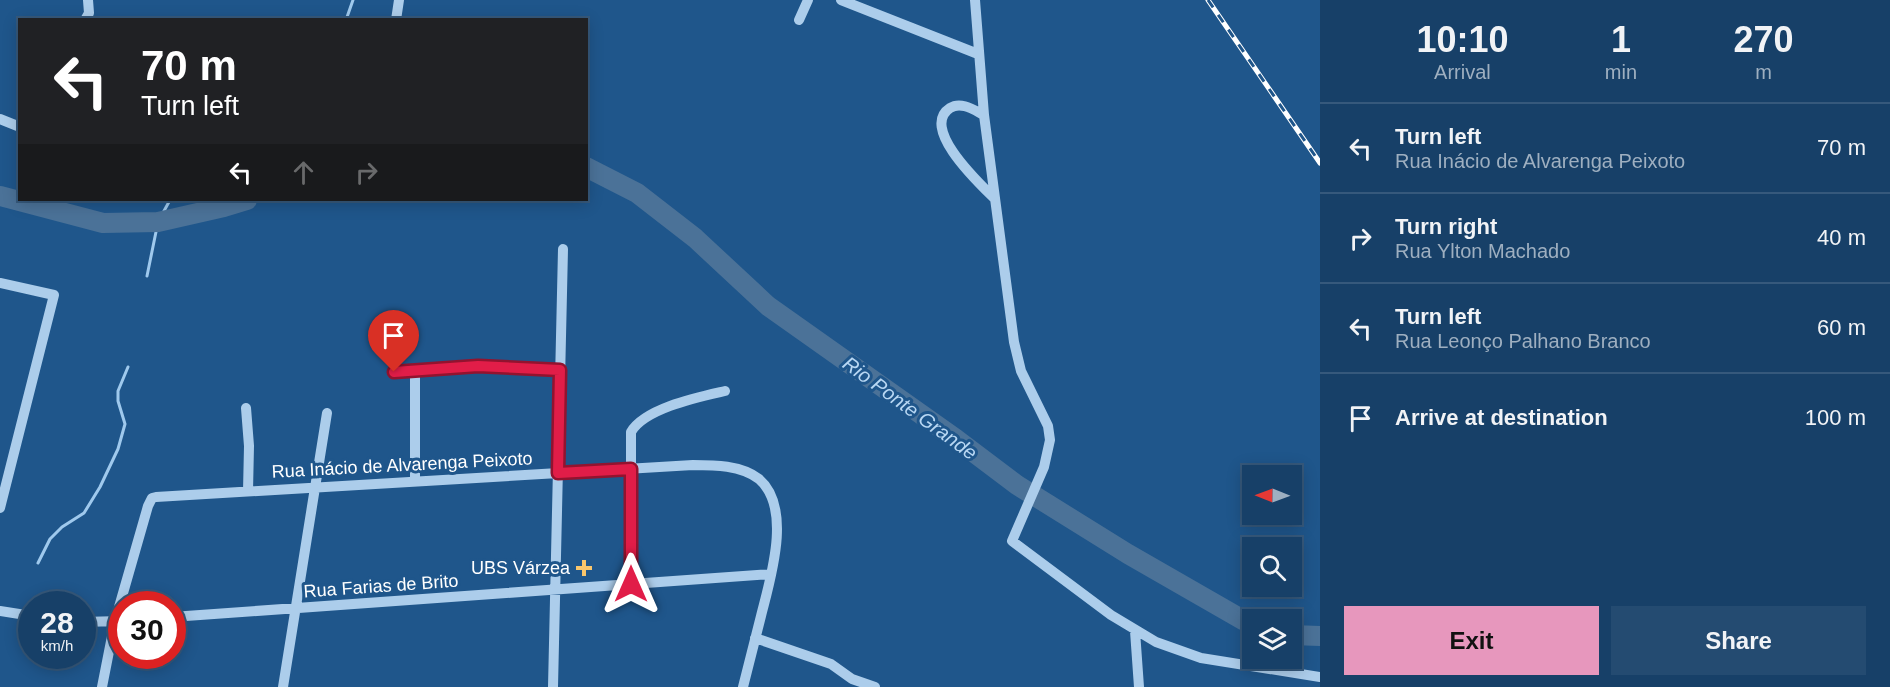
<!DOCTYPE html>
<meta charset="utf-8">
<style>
body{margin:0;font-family:Arial,sans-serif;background:#244b71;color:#f1f3f6;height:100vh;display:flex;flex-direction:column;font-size:22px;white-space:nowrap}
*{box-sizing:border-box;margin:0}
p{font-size:20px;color:#9eafc0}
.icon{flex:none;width:33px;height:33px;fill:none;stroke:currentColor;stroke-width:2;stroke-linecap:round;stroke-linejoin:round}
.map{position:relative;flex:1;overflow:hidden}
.sheet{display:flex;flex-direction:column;background:#174068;width:570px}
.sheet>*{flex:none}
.top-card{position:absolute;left:18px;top:18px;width:570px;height:183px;border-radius:0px;box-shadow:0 3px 15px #0003,0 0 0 2px #36597c;background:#202124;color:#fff;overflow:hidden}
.needle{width:39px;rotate:271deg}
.controls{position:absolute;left:1242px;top:465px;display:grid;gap:12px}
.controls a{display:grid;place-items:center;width:60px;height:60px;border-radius:0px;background:#174068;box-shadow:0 3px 15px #0003,0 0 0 2px #36597c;font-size:30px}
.speed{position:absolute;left:18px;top:591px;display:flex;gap:12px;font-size:30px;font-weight:700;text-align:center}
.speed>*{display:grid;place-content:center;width:78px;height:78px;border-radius:50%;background:#174068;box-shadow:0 3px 15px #0003,0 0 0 2px #36597c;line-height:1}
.speed small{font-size:15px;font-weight:400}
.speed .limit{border:9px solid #d22;background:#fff;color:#111}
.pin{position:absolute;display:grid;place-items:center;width:51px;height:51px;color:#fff;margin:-62px -26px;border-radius:50% 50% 50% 0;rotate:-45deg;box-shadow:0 0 6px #0007}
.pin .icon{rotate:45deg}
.me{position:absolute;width:66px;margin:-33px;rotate:0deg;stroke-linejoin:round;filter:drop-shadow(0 0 4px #0008)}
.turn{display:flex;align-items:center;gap:21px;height:126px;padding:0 24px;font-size:27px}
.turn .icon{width:78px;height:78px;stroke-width:2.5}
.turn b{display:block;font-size:42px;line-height:51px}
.lanes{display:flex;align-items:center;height:57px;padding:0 24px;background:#0003;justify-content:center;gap:30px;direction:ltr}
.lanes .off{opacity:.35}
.eta{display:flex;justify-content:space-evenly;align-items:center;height:102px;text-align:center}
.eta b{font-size:36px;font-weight:700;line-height:42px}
.primary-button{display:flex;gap:12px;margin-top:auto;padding:12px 24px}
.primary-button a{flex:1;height:69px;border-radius:0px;background:#e797bd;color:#111;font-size:24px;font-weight:700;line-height:69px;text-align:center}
.primary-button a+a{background:#244b71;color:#f1f3f6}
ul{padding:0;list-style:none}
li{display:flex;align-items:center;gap:18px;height:90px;padding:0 24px;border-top:2px solid #36597c}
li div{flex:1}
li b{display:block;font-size:22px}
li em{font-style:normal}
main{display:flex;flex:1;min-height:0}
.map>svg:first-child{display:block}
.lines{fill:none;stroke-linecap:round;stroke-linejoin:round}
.stream{stroke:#9fc9ed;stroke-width:3}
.river{stroke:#4b7298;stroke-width:20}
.minor{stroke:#accdeb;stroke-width:10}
.rail-casing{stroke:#fff;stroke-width:5}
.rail{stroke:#1f568b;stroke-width:3;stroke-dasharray:9;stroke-linecap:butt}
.route-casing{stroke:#92132f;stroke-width:15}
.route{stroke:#e11d48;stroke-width:10}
.poi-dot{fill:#f9c66c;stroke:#1f568b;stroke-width:2}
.labels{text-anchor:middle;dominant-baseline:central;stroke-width:6;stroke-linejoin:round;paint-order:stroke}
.street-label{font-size:18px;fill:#fff;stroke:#1f568b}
.poi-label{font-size:18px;fill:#fff;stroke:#1f568b;text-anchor:end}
.water-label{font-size:20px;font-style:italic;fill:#b8d7f3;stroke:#1f568b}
</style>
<main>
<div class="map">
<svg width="1320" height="687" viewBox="0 0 1320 687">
<rect width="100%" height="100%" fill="#1f568b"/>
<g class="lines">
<path class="stream" d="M 346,20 L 353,0
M 147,276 L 158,222 L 170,200
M 38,563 L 50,539 L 62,527 L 84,513 L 100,487 L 118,449 L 125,424 L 118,401 L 118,391 L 128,367"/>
<path class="river" d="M 586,167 L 637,193 L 695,238 L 768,306 L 956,439 L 1017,485 L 1128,554 L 1243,620 L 1252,623
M 0,196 L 103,223 L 158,222 L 224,207 L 247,200
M 1292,635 L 1320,636"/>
<path class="minor" d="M 841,0 L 978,54
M 975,0 L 984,115 L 1014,342 L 1021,371 L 1048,426 L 1050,440 L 1044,467 L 1012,541 L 1111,615 L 1156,642 L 1201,658 L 1320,677
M 85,20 L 89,13 L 88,0
M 396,20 L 399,0
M 799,20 L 808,0
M 984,115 C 974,110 961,101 950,108 C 919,128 981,185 995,199
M 0,119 L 20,127
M 0,283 L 54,295 L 0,508
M 415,370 L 415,481
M 394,372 L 478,366 L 560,370
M 246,408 L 249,446 L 248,491
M 631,584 L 631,432 C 645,408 699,397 725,391
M 0,611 L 32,616
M 172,617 L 771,574
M 82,622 L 121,621
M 1135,631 L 1139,687
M 755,638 L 831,664 L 852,679 L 875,687
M 102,687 L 115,621 L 148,506 L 152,498 L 156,497 L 693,465 C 714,465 741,465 759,479 C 793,508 770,580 761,616 C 755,639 749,663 743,687
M 283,687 L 327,413
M 553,687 L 563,249"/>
<defs>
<path id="rail" d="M 1208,0 L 1320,163"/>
</defs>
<use href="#rail" class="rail-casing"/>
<use href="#rail" class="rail"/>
</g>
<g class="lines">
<defs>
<path id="route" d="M 394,372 L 478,366 L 560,370 L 558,473 L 631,469 L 631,584"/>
</defs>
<use href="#route" class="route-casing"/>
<use href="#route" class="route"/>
</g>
<path class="poi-dot" d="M581 559h6v6h6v6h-6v6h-6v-6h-6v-6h6z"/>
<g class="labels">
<g class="street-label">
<text transform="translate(402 465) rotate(-3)">Rua Inácio de Alvarenga Peixoto</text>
<text transform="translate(381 586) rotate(-4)">Rua Farias de Brito</text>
</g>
<g class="poi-label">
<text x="570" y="568">UBS Várzea</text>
</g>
<g class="water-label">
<text transform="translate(910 408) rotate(36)">Rio Ponte Grande</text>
</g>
</g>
</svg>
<div class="controls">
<a><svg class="needle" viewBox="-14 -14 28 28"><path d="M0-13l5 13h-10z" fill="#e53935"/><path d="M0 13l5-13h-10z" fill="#9eafc0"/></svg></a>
<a><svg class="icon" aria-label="search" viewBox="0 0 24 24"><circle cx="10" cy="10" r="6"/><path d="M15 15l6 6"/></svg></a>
<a><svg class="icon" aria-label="layers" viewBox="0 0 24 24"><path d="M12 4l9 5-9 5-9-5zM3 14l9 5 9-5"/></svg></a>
</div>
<div class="speed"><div>28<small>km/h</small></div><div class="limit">30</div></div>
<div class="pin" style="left:394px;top:372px;background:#d93025"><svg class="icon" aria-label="arrive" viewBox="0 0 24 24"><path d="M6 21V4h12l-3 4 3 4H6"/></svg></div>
<svg class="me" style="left:631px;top:584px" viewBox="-20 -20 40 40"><path d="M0-17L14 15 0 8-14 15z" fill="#e11d48" stroke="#fff" stroke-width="4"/></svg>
<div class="top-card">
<div class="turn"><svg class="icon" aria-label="left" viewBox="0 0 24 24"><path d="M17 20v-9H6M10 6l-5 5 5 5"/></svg><div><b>70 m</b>Turn left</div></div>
<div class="lanes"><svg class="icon" aria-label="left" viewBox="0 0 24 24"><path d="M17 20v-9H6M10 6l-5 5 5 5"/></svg><svg class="icon off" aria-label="ahead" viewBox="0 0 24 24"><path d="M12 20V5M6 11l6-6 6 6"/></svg><svg class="icon off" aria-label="right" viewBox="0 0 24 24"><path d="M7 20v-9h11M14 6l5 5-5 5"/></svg></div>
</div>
</div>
<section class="sheet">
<div class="eta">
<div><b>10:10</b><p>Arrival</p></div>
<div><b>1</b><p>min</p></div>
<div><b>270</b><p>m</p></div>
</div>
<ul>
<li><svg class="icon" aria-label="left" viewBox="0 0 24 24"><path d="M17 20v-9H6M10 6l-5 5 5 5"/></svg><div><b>Turn left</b><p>Rua Inácio de Alvarenga Peixoto</p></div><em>70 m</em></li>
<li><svg class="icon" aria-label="right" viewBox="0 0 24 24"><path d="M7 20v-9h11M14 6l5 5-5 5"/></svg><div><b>Turn right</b><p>Rua Ylton Machado</p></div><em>40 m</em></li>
<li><svg class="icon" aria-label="left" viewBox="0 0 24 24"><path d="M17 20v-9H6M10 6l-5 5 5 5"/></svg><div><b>Turn left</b><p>Rua Leonço Palhano Branco</p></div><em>60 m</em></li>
<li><svg class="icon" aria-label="arrive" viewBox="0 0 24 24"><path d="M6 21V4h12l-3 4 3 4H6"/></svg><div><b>Arrive at destination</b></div><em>100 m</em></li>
</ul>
<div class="primary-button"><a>Exit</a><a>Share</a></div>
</section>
</main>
